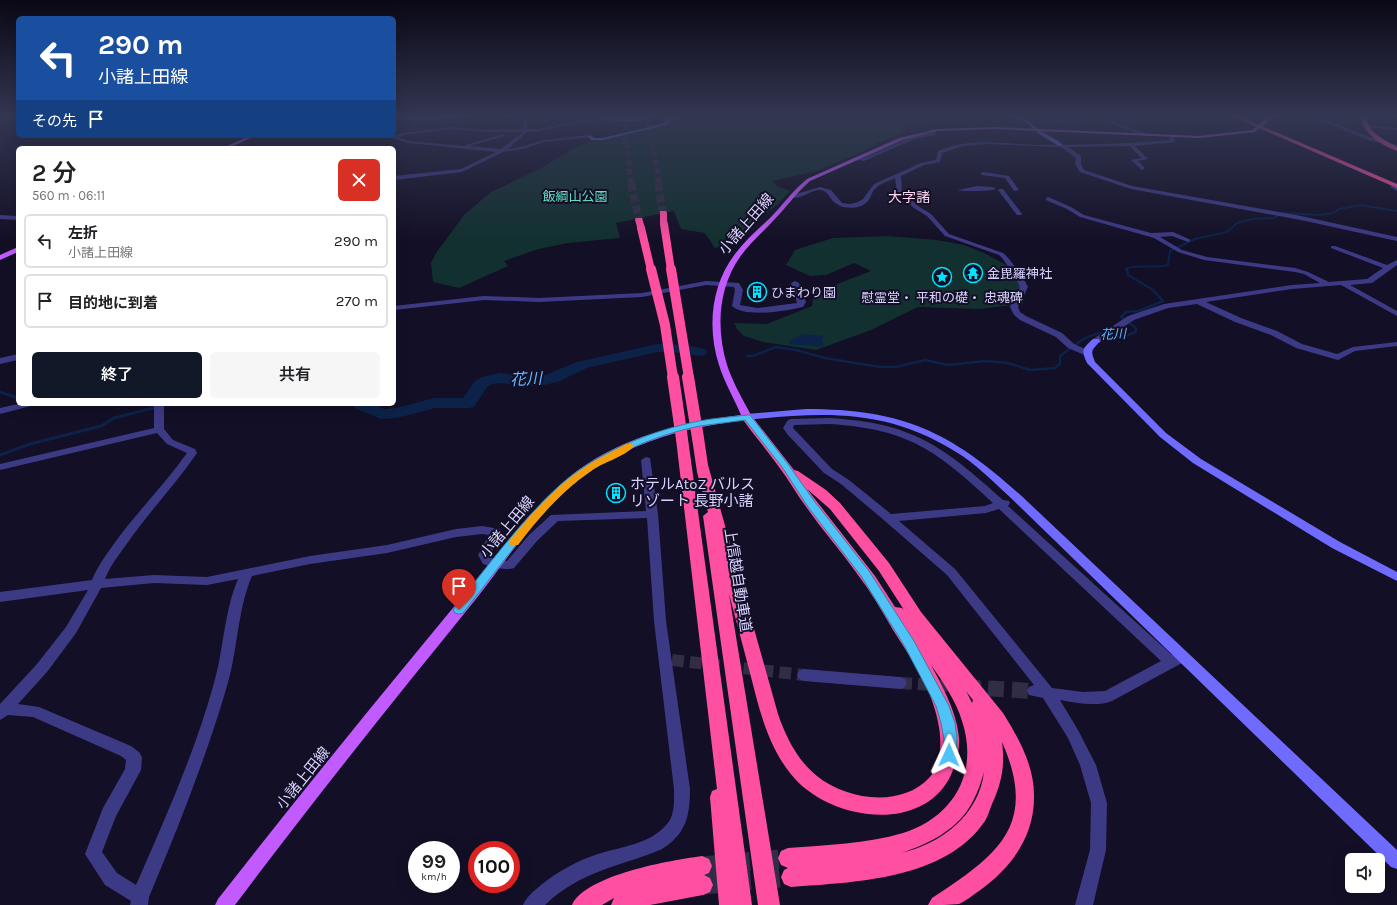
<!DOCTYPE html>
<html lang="ja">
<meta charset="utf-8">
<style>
body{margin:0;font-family:Karla,"Noto Sans JP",sans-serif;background:#f6f6f6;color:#202124;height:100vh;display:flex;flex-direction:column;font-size:15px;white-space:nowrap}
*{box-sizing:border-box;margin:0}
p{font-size:13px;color:#757577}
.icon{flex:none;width:22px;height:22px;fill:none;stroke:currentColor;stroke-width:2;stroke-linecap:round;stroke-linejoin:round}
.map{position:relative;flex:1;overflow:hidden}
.drawer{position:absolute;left:16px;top:146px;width:380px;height:260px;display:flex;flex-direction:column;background:#fff;border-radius:6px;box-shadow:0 4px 16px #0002}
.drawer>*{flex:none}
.guide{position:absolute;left:16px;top:16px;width:380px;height:122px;border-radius:6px;box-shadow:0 4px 16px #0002;background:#1a4fa0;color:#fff;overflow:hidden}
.fabs{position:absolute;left:1345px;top:853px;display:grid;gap:8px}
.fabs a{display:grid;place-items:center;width:40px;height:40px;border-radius:6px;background:#fff;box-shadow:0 4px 16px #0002;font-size:20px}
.speed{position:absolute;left:408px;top:841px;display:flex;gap:8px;font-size:20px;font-weight:700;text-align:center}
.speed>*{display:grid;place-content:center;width:52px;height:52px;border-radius:50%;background:#fff;box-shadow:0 4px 16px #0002;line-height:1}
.speed small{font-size:10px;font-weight:400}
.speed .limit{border:6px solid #d22;background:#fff;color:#111}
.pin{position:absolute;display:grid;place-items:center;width:34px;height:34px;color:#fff;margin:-41px -17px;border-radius:50% 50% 50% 0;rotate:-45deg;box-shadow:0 0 4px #0007}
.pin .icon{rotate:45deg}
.me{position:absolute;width:44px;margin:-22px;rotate:1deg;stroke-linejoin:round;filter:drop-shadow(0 0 3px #0008)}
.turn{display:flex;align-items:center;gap:14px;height:84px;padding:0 16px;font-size:18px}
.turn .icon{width:52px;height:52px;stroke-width:2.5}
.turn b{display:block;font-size:28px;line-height:34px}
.then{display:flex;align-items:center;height:38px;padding:0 16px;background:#0003;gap:8px;font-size:15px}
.round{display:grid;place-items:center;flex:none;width:42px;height:42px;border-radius:6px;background:#f6f6f6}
.summary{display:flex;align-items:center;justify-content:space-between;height:68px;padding:0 16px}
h1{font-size:24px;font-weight:600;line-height:30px}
.cta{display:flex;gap:8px;margin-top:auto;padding:8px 16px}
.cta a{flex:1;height:46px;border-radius:6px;background:#111827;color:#fff;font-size:16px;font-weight:600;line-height:46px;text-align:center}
.cta a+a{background:#f6f6f6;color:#202124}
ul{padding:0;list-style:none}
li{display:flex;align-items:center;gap:12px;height:54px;margin:0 8px 6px;padding:0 8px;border:2px solid #e0e0e0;border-radius:6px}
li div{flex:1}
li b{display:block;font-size:15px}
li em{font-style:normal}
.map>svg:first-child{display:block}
.green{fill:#12302f}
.water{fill:#0c2248}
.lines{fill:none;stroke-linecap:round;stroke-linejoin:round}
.stream-far2{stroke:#0c2248;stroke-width:2}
.stream-far1{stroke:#0c2248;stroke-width:2.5}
.stream{stroke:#0c2248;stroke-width:3}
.river{fill:#0c2248;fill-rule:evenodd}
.street-tunnel-far1{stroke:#312d47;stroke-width:12;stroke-dasharray:12 6;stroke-linecap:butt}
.street-tunnel{stroke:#312d47;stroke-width:16;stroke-dasharray:16 8;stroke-linecap:butt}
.highway-tunnel-far2{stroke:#312d47;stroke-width:6;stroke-dasharray:6 3;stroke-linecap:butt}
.highway-tunnel-far1{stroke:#312d47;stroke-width:8;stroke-dasharray:8 3.5;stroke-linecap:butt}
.highway-tunnel{stroke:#312d47;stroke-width:19;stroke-dasharray:19 10;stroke-linecap:butt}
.street{fill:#3d3a85;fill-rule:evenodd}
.secondary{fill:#6f6bff;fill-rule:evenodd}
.primary{fill:#c25bff;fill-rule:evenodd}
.highway{fill:#ff4fa3;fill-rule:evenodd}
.highway-bridge-far2{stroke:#ff4fa3;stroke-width:8}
.highway-bridge-far1{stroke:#ff4fa3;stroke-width:10}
.highway-bridge{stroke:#ff4fa3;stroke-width:12}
.route{fill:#4fc3f7;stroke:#337fa1}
.slow{fill:#f59e0b}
.labels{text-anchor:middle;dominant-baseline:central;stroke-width:4;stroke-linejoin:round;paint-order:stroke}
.far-park-label{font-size:13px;fill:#5fe0c0;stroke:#130f26}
.far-poi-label{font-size:13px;fill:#d9d4ff;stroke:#130f26;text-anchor:start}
.far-water-label{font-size:13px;font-style:italic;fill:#62b6ff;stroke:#130f26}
.far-quarter-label{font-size:14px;fill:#ffd6f0;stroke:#130f26}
.street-label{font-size:15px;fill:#d9d4ff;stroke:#130f26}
.poi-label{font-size:15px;fill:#d9d4ff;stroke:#130f26;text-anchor:start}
.water-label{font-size:16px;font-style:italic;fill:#62b6ff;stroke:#130f26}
</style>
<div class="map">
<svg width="1397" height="905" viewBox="0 0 1397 905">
<rect width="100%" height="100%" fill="#130f26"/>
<path class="green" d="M 672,115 L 935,115 L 931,120 L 910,123 L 903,128 L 903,133 L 874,144 L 878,145 L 817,171 L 772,181 L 777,186 L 790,191 L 777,205 L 746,228 L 737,241 L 728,245 L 715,248 L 705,233 L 681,229 L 674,211 L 616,223 L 620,238 L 568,243 L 538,249 L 504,261 L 508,266 L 459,288 L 433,282 L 431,263 L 436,253 L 464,215 L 491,192 L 541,168 L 580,145 L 602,138 L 656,125 Z
M 887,236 L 937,240 L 964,245 L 984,253 L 1010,267 L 1026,283 L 1023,304 L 980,309 L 918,307 L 871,330 L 816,350 L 763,342 L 744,336 L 737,329 L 734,323 L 767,324 L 812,306 L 814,293 L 871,271 L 854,263 L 826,275 L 810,276 L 786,265 L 795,250 L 833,238 Z"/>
<path class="water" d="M 803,334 L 824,336 L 822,339 L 824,347 L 789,344 L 789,341 Z"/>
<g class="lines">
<path class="stream-far2" d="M 1126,270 L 1127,268 C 1141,264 1152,269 1168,265 L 1170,251 L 1195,239 L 1227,232 L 1237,223 L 1253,219 L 1274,218 L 1280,213 L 1319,215 L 1334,213 L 1339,209 L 1360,205 L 1397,211"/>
<path class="stream-far1" d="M 1111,333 L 1128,335 L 1136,332 L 1136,328 L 1121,317 L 1126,312 L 1139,311 L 1163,301 L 1153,290 L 1128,275 L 1127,269
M 747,356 L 753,356 L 776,347 L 796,350 L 825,358 L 880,367 L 896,367 L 925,360 L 948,365 L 985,361 L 1008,363 L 1030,370 L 1055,368 L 1060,364 L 1060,356 C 1074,346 1087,333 1105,333"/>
<path class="stream" d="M 0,392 L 18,398
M 41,404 L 53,404
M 0,455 L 30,444 L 101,426 L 114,418 L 157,407"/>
<path class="river" d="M 657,344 C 673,344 690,345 705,349 L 707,352 L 705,355 L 700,356 L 672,352 L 657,352 L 587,368 L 560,381 L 545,385 L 525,386 L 500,383 L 492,384 L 487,387 L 474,407 L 468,408 L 435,408 L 397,418 L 381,419 L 355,408 L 353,404 L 374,404 L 384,409 L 396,408 L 434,398 L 463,398 L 475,381 L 482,377 L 500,373 L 525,376 L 545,375 L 577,362 Z"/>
<path class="street-tunnel-far1" d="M 672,660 L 804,675
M 900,683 L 981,688"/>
<path class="street-tunnel" d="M 964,687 L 1034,691"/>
<path class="highway-tunnel-far2" d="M 626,115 L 626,142 L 631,184
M 648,115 L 659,184"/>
<path class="highway-tunnel-far1" d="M 631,183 L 639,220
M 658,183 L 663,213"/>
<path class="highway-tunnel" d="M 702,866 L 788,858
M 703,885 L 791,877"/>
<path class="street" d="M 524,115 L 528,115 L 527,129 L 539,129 L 577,121 L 609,118 L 611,119 L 577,123 L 539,131 L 527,132 L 508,149 L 521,147 L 544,140 L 590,135 L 592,137 L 545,142 L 522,149 L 503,152 L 462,172 L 394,180 L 394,176 L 461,169 L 496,152 L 409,143 L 384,136 L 393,136 L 403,133 L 450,127 L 488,130 L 523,129 ZM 450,129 L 488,132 L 523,132 L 501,149 L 469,146 L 505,136 L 503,134 L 463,146 L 409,141 L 398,138 L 404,135 Z
M 1308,115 L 1314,115 L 1372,138 L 1397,145 L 1397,147 L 1368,140 Z
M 1084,118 L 1082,120 L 1030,124 L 1028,123 Z
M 1110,120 L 1147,134 L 1147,135 L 1143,136 L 1108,122 Z
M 1363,125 L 1397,128 L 1397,130 L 1365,127 Z
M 930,130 L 936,131 L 935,135 L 915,139 L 864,161 L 859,160 L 912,137 L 931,133 Z
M 1169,136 L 1173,136 L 1175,140 L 1174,142 L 1135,146 L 1148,159 L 1138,161 L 1145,168 L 1142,170 L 1131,160 L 1141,158 L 1130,146 L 1068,147 L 1081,156 L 1081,164 L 1084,170 L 1132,186 L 1301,216 L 1397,237 L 1397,241 L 1301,220 L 1131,189 L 1080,172 L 1075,164 L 1076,158 L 1061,147 L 987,144 L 963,146 L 942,153 L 940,162 L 924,165 L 901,176 L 902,191 L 918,206 L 931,214 L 949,234 L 1003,253 C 1009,257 1025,280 1028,287 L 1018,307 L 1020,312 L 1026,316 L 1062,333 L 1074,344 L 1090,351 L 1091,353 L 1090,355 L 1087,356 L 1068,348 L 1056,337 L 1020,320 L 1014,315 L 1010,307 L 1020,287 C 1018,281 1004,259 999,255 L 945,236 L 927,216 L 914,208 L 897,192 L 895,178 C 889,181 881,183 876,188 C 872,191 871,197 868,201 C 861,209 845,210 837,204 C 829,200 829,189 818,190 C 809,191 798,202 789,196 L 820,187 L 831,190 L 842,203 L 850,204 L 858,202 L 863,199 L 874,184 L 921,163 L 936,160 L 938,151 C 971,137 1003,144 1038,145 C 1082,145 1126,144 1170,140 Z
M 983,172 L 1009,176 L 1019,190 L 1014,191 L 1005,178 L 981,175 L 981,173 Z
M 1397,184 L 1397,191 L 1390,187 L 1391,186 Z
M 977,186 L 993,187 L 996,189 C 993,191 961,192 958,190 Z
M 999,189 L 1003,189 L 1022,214 L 1021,215 L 1017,215 L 998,190 Z
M 1048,197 L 1071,207 L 1084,215 L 1151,233 L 1173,232 L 1191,240 L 1188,242 L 1172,236 L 1160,237 L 1182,250 L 1207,257 L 1295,268 L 1308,272 L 1329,282 L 1367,279 L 1383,268 L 1331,248 L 1331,246 L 1335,246 L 1387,265 L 1397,260 L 1397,265 L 1372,283 L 1350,285 L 1397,311 L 1397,316 L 1341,285 L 1292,289 L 1206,302 L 1241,318 L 1277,331 L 1302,344 L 1337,354 L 1353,347 L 1397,342 L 1397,346 L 1355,351 L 1338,360 L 1296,348 L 1271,335 L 1235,322 L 1197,304 L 1168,308 L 1134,320 L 1099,343 L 1093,343 L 1093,339 L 1128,316 L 1164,304 L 1292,285 L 1320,283 L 1304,274 L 1295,272 L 1204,260 L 1178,252 L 1154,238 L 1080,217 L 1067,209 L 1046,200 L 1046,198 Z
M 0,215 L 18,216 L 18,220 L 0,219 Z
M 706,281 L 739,283 L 743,290 L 740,305 L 757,308 L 797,303 L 791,283 L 795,281 L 799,283 L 806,302 L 803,307 C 786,311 745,318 732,306 L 735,290 L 734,287 L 706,285 L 642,297 L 539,302 L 484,300 L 394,310 L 394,306 L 484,296 L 539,298 L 642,293 Z
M 18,354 L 18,360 L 0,364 L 0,358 Z
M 18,404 L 33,404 L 31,406 L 0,414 L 0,408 Z
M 156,404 L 166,404 L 164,407 L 164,429 L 173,440 L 195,449 L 197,453 C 175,485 148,513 126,545 C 118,556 110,566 105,579 L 154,575 L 207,577 L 310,556 L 387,545 L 456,529 L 482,526 L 500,529 L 502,532 L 490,555 L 491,558 L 507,561 L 529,535 L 551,515 L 646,511 L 641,460 L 646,457 L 650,458 L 658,514 L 666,621 L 690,789 C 690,816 686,834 662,849 C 617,868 582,870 545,905 L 523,905 C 527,896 534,891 541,885 C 558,871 577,861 598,854 C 620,847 651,844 667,824 C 675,815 674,801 674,789 L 654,621 L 647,518 L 558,521 L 537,541 L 514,568 C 504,571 493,567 483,564 L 478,555 L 489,535 L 482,534 L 456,537 L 387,553 L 310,564 L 252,576 C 237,611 238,650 227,686 C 206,758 178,828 149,897 L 148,905 L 130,905 L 131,901 L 105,885 L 85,854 L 103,808 L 125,769 L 126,760 L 121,756 L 33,717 L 8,715 L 0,720 L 0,704 L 37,664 L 66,627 L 88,590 L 0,602 L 0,592 L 92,580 C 98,565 107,554 116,541 C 138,511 165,484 187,453 L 167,444 L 157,433 L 0,470 L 0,464 L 154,428 L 154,406 ZM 238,579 C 224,612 224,648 214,683 C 195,752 165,819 136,885 L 117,873 L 102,852 L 116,816 L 141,770 L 142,757 L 139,752 L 131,746 L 39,707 L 18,704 L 47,672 L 76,633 L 101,588 L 154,583 L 207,585 Z
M 830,418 C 913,423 943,446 1003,500 L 1009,501 L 1010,503 L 1008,506 L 1172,655 L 1177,654 L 1182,655 L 1184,659 L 1182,663 L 1112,701 C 1096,707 1077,703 1060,700 L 1078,730 L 1096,765 L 1107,803 L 1106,850 L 1093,905 L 1075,905 L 1090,850 L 1091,803 L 1080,765 L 1068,738 L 1043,698 L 1029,695 L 1027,691 L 1029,687 L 1034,685 L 947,575 L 885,521 L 841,484 L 824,473 L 788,435 L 783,428 L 788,420 L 791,419 ZM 830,424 C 909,429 937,451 993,503 L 985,506 L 891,514 L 849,480 L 832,469 L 793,428 L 794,425 ZM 999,509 L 1161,661 L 1105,691 L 1083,692 L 1052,688 L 955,569 L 899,521 L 986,513 Z
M 804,669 L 900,677 L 905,679 L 907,683 L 905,687 L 900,689 L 804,681 L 799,679 L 797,675 L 799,671 Z"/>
<path class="secondary" d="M 470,115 L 486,115 L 451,119 L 394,120 L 394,118 Z
M 598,115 L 619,119 L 657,115 C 644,123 610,125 598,115 Z
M 674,115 L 679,115 L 667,125 L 658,127 L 603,140 L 591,140 L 588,136 L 590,135 L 594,138 L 603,138 L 657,125 L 663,123 Z
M 1011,115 C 1025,115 1033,126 1044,133 C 1051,137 1058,140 1063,145 L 1059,146 L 1039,134 L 1028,124 Z
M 1093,339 L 1099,339 L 1100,341 C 1092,351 1090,349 1095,362 L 1166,433 L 1201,459 L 1340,542 L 1397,572 L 1397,581 L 1332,548 L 1193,463 L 1160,437 L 1087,363 C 1081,350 1082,349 1093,339 Z
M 806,409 C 908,409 956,435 1029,503 L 1397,850 L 1397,869 L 1391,867 L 1014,501 C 998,486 982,470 964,457 C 893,409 828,411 747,420 L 742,417 L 747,414 Z"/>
<path class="primary" d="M 1271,115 L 1276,115 L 1255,132 L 1199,138 L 996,129 L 937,131 L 903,140 L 810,181 C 796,193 786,208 773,221 C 762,233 749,244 740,257 C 718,288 716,329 727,365 C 733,383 743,400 752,417 L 750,419 C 736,422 721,423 707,426 C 667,433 628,447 594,469 C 544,501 512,553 476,599 C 394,700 313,801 235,905 L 215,905 L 218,899 C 317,772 420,648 522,524 C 536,508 551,492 568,478 C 616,438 680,423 741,415 C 734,398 724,382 719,365 C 707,328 711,285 735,254 C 745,241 757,230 769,219 C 782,206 792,191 807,179 L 899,138 L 937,129 L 996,127 L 1199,136 L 1252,130 Z
M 249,136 L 255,136 L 229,148 L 223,148 Z
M 18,247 L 18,252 L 0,260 L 0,255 Z"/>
<path class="highway" d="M 1229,115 L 1236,115 L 1397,184 L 1397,188 Z
M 1360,115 L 1366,115 C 1368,133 1383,139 1397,147 L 1397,151 C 1381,145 1362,133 1360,115 Z
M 660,211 L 666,211 L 667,213 L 667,226 L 661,226 L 660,224 Z
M 636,218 L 642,218 L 645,228 L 644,230 L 638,230 L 635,220 Z
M 747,414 L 751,415 L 794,470 L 798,471 L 826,490 L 840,503 L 889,563 L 921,612 L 1003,713 C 1018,737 1034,765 1034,795 C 1035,836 1011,868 979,891 C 973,895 966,901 959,904 C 951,905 937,905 928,905 L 932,898 C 997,855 1039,826 1002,742 C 1005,766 1002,782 992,804 C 990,809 988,816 985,821 C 945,880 855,882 791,887 L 784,884 L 781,877 L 784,870 L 788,868 L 781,865 L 778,858 L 781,851 L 788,848 C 826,845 866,844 903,833 C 954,817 979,772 962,721 C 956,701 943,682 931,665 C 943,687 957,713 959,738 C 960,752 955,767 949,779 C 917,836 824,818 790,773 C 767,744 759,708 750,673 C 743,646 736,620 729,594 L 780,905 L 758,905 L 703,516 L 708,512 L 697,472 L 692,438 L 694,436 L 702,436 L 704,438 L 708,465 L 778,714 C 786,737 797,760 817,776 C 846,800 901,808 929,778 C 942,764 942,740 938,722 C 932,689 911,658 893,630 C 882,611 871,592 858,575 C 842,552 823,531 807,508 C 797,495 789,480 779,467 C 767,450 753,434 741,417 L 743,415 ZM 807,489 L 830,509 L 879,571 L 904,610 L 902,608 L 895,607 L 875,576 ZM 966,691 L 973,700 L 972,703 ZM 984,772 C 979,815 941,844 901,853 C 929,844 959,829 973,801 C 978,792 981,782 984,772 Z
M 682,435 L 686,437 L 688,439 L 752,905 L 719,905 L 710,797 L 712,791 L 717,789 L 676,439 L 678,437 Z
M 702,856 L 709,859 L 712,866 L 709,873 L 704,875 L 710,878 L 713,885 L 710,892 L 703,895 L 650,905 L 611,905 L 614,898 L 602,905 L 572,905 C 585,875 672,860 702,856 Z"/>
<path class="highway-bridge-far2" d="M 664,224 L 671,270
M 641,228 L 651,270"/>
<path class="highway-bridge-far1" d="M 651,269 L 665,325 L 673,378
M 671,269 L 689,378"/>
<path class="highway-bridge" d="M 673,377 L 682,439
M 688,377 L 698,438"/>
</g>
<linearGradient id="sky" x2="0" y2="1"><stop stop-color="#0a0815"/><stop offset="0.48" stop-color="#333752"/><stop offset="1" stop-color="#333752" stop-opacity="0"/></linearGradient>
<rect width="1397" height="242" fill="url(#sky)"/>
<path class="route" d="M 747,415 L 750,415 L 788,464 L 815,502 L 869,571 L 914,641 L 949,706 L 955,723 L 957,739 L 956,755 L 954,759 L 949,761 L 945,759 L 943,755 L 944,739 L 941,723 L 936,706 L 905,647 L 861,576 L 808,507 L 782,467 L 745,420 C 730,422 715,424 700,426 C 654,435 598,459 564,492 C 526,528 496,572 463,613 L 459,614 L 455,613 L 453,610 L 455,607 C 488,566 519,523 558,487 C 595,453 650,431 699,421 C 715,418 731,417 747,415 Z"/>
<path class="slow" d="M 626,444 L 632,444 L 634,446 C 625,457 603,462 591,471 C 562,491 539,517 518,545 L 510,545 L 509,543 L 510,540 C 532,513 556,486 585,467 C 598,458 612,452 626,444 Z"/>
<defs>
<symbol id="temple-ring" viewBox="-11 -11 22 22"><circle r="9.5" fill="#130f26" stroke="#00e5ff" stroke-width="1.5"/><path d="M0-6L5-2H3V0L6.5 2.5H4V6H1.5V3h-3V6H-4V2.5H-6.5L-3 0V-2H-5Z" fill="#00e5ff"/></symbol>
<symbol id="sight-ring" viewBox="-11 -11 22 22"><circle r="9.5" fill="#130f26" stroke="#00e5ff" stroke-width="1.5"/><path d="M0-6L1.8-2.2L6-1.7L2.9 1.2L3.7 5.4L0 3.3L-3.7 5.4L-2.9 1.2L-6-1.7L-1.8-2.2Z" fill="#00e5ff"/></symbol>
<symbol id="building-ring" viewBox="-11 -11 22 22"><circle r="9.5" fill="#130f26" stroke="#00e5ff" stroke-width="1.5"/><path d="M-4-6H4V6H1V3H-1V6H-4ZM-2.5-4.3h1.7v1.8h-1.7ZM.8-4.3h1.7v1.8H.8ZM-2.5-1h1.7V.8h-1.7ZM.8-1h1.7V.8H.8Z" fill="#00e5ff"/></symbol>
</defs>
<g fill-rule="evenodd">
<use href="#temple-ring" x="962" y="262" width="22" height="22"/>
<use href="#sight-ring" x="931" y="266" width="22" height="22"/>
<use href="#building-ring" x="746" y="281" width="22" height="22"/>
<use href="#building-ring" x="605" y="482" width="22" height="22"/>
</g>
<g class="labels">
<g class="far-park-label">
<text x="575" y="196">飯綱山公園</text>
</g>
<g class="far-poi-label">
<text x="987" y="273">金毘羅神社</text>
<text x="771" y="292">ひまわり園</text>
<text x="942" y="297" text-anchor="middle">慰霊堂・ 平和の礎・ 忠魂碑</text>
</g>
<g class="far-water-label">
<text transform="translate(1113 334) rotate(-2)">花川</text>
</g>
<g class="far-quarter-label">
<text x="909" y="197">大字諸</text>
</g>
<g class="street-label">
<text transform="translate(746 224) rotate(-49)">小諸上田線</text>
<text transform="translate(507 527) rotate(-50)">小諸上田線</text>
<text transform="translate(738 580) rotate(81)">上信越自動車道</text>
<text transform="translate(303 778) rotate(-51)">小諸上田線</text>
</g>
<g class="poi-label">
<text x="630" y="484">ホテルAtoZ バルス<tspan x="630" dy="17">リゾート 長野小諸</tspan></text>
</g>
<g class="water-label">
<text transform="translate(526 379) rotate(-3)">花川</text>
</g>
</g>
</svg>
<div class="fabs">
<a><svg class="icon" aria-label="sound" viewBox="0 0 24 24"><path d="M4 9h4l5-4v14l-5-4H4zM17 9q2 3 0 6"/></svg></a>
</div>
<div class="speed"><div>99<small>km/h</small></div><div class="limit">100</div></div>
<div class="pin" style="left:459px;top:610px;background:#d93025"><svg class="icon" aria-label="arrive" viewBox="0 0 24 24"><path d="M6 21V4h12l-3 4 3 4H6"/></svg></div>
<svg class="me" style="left:949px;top:755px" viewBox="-20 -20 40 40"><path d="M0-17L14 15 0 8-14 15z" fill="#4fc3f7" stroke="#fff" stroke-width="4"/></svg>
<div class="guide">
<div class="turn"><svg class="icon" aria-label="left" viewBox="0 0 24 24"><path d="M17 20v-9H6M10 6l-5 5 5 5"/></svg><div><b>290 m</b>小諸上田線</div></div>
<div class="then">その先<svg class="icon" aria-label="arrive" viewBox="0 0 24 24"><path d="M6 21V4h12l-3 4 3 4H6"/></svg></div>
</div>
<section class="drawer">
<div class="summary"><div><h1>2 分</h1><p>560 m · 06:11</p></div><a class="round" style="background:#d93025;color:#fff"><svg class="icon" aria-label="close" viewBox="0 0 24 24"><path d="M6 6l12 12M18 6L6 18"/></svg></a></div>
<ul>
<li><svg class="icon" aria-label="left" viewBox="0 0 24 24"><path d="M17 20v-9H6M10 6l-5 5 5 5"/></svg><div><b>左折</b><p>小諸上田線</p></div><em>290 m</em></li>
<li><svg class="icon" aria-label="arrive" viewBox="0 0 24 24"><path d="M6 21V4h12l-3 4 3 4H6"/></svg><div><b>目的地に到着</b></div><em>270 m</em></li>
</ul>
<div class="cta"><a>終了</a><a>共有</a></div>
</section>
</div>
